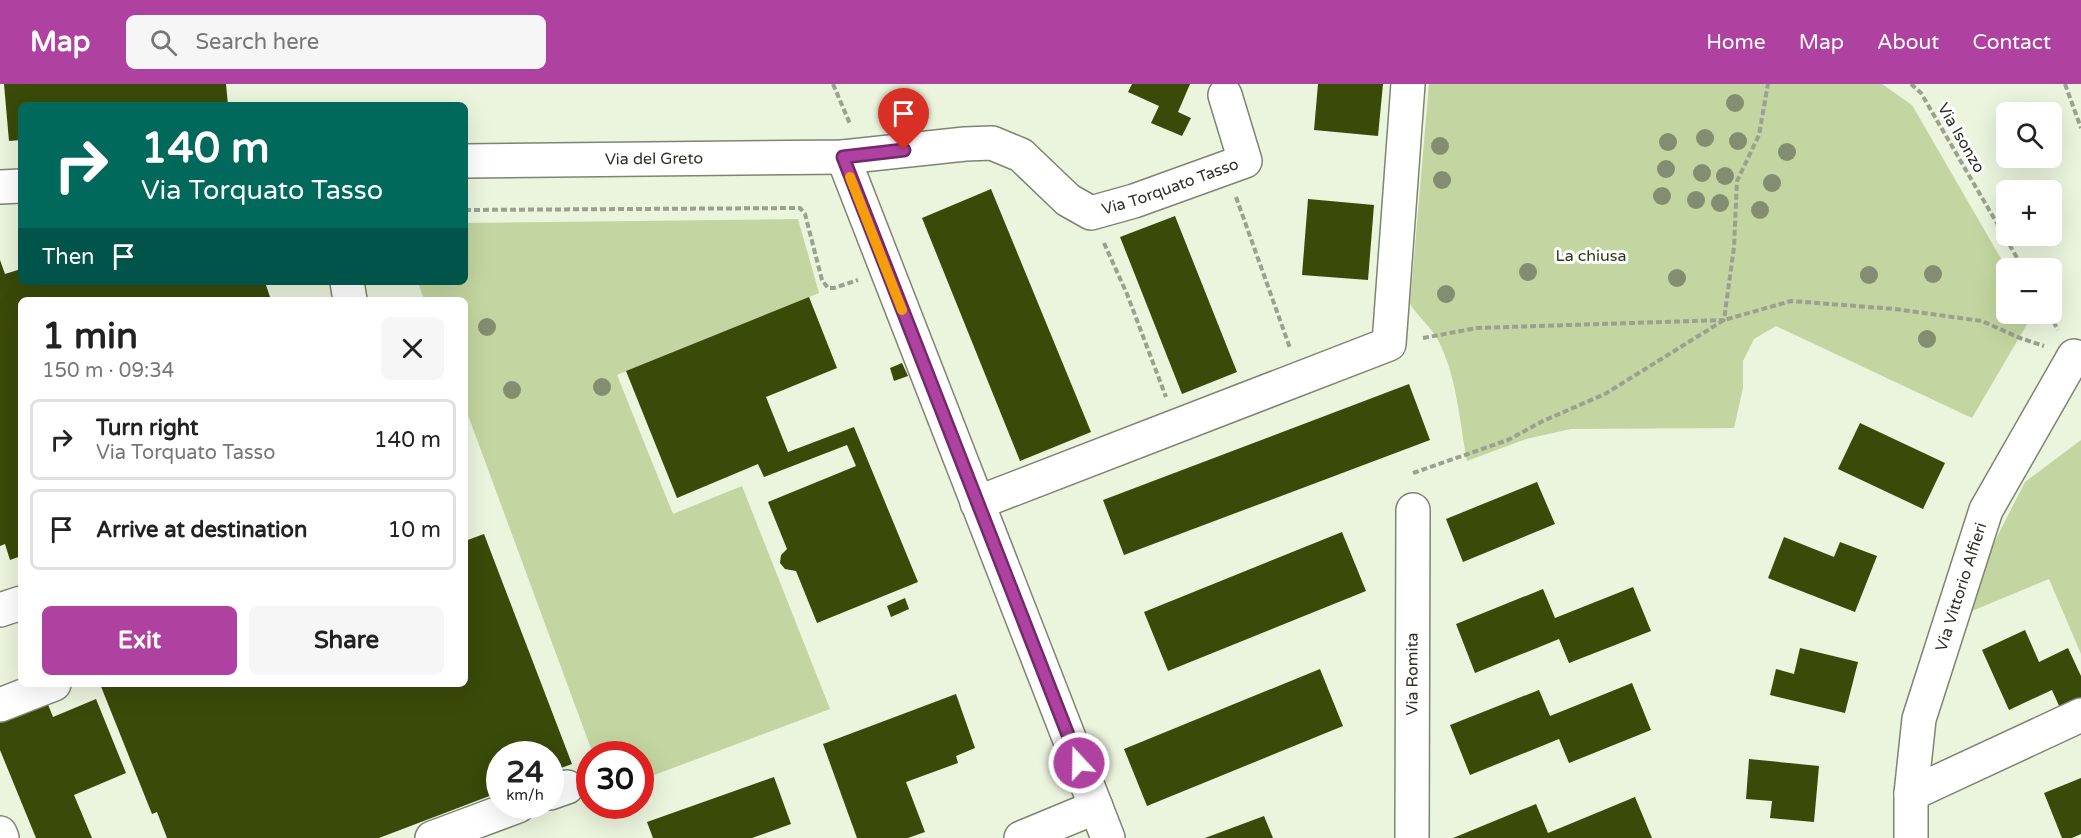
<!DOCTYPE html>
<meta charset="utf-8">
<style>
body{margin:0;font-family:"Varela Round",sans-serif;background:#f6f6f6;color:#222;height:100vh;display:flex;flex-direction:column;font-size:22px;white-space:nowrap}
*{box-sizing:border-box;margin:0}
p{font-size:20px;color:#767676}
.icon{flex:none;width:33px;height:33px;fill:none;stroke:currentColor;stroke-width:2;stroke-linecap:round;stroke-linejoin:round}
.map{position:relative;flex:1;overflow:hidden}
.sheet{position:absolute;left:18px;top:213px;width:450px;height:390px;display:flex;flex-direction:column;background:#fff;border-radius:9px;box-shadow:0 6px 24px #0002}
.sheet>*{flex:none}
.top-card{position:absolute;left:18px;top:18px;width:450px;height:183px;border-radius:9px;box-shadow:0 6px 24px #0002;background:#00695c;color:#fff;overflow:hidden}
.controls{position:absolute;left:1996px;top:18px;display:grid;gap:12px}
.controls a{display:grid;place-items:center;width:66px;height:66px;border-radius:9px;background:#fff;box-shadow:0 6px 24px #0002;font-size:30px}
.speed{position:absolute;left:486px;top:657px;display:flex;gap:12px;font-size:30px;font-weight:700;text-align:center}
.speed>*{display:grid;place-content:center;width:78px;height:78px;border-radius:50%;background:#fff;box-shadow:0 6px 24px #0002;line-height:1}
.speed small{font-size:15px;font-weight:400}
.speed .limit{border:9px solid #d22;background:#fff;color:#111}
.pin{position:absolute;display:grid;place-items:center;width:51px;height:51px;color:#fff;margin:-62px -26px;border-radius:50% 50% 50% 0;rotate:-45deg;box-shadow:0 0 6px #0007}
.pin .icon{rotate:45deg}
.me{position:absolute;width:66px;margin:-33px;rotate:339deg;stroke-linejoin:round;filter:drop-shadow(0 0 4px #0008)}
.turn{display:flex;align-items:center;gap:21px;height:126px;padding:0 24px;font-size:27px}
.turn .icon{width:78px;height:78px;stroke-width:2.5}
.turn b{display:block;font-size:42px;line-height:51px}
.then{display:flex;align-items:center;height:57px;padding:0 24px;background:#0003;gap:12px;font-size:22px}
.round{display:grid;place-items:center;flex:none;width:63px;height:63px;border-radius:9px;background:#f6f6f6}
.overview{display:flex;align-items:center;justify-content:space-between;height:102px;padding:0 24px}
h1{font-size:36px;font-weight:700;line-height:45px}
.action{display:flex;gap:12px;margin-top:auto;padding:12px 24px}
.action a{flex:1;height:69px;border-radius:9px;background:#af42a1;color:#fff;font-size:24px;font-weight:700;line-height:69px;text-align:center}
.action a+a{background:#f6f6f6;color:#222}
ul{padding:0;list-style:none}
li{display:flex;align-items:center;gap:18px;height:81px;margin:0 12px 9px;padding:0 12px;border:3px solid #e0e0e0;border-radius:9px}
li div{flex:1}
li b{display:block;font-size:22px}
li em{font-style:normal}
header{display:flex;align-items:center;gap:36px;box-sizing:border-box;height:84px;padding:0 30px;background:#af42a1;color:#fff}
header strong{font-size:28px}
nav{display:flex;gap:33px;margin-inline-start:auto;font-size:21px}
.search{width:420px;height:54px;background:#f6f6f6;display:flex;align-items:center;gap:15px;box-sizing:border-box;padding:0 21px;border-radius:9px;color:#767676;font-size:22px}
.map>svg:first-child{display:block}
.green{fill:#c3d5a0}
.building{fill:#3a4a09}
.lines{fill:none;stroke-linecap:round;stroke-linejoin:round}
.minor-casing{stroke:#7d8470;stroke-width:36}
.path{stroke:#9aa190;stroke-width:4;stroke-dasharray:6 3;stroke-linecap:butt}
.minor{stroke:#fff;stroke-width:33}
.tree{fill:#838d70}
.route-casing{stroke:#722b69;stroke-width:15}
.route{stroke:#af42a1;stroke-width:10}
.slow{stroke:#f59e0b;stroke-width:10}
.labels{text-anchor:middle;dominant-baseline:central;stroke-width:6;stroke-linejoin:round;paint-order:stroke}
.street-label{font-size:16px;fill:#2e3129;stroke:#fff}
.park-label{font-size:16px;fill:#2e3816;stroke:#fff}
</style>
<header>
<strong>Map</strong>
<div class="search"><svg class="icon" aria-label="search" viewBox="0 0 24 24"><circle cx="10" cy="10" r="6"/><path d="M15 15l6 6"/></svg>Search here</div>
<nav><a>Home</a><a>Map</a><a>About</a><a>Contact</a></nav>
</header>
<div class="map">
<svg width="2081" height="754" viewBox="0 0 2081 754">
<rect width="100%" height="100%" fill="#ebf4dd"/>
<path class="green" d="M 1429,0 L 1882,0 L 1912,21 L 2007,185 L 2007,230 L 2033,230 L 1972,334 L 1776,242 L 1754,255 L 1743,277 L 1743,304 L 1734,344 L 1571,345 L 1526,355 L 1467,377 C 1460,339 1457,297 1441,262 C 1434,245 1420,235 1410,220 Z
M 798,135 L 819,209 L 617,291 L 673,430 L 742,402 L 830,625 L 641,696 L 640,670 L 593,670 L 465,323 L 465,216 L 424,216 L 418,198 L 465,198 L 465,139 Z
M 2081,356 L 2081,570 L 2049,495 L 1967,529 L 1980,486 L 2025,398 Z"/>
<path class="building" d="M 4,0 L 226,0 L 228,21 L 21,21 L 21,56 L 9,57 Z
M 1132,0 L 1190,0 L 1178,28 L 1191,34 L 1182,52 L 1151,39 L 1159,22 L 1128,8 Z
M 1318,0 L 1383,0 L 1378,52 L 1314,46 Z
M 991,105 L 1091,348 L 1020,377 L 922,134 Z
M 1308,115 L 1374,121 L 1368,196 L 1302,191 Z
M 1175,132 L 1237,288 L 1182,310 L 1120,153 Z
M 0,176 L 5,190 L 21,185 L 21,198 L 265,198 L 271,216 L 21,216 L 21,472 L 10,476 L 5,460 L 0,462 Z
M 809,213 L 837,284 L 766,313 L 788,368 L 854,343 L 918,498 L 817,539 L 796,487 L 785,485 L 780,479 L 781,471 L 787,465 L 768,418 L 856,382 L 847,361 L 764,393 L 758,380 L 677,414 L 626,287 Z
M 902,279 L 908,292 L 894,297 L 890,284 Z
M 1409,300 L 1430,356 L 1124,471 L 1103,416 Z
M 1860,339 L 1945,379 L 1923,425 L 1838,385 Z
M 1537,398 L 1555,440 L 1463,478 L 1446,435 Z
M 1342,448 L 1366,507 L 1168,587 L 1144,528 Z
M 484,450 L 572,680 L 550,688 L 550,670 L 500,670 L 500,708 L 379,754 L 167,754 L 157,728 L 152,730 L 100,600 L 465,600 L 465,457 Z
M 1784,453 L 1834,473 L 1840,458 L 1877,472 L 1855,528 L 1768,494 Z
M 1633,503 L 1651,547 L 1569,579 L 1559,555 L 1475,589 L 1456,540 L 1543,505 L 1555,534 Z
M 905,514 L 909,525 L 891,533 L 887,522 Z
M 2025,546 L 2039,578 L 2068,564 L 2081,592 L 2081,614 L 2060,624 L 2052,606 L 2009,626 L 1982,566 Z
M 1800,564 L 1858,578 L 1845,629 L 1770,611 L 1776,585 L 1794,590 Z
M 1320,585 L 1343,642 L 1147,722 L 1124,665 Z
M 1632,599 L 1651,646 L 1569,679 L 1559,655 L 1470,691 L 1450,641 L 1539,606 L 1550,632 Z
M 43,608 L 53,633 L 96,615 L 126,689 L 74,711 L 92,754 L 36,754 L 0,666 L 0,625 Z
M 956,610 L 975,664 L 956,672 L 958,679 L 906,698 L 925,748 L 908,754 L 857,754 L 823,660 Z
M 1749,675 L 1819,682 L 1814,738 L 1770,734 L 1772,717 L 1746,715 Z
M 774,693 L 791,740 L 752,754 L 653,754 L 647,738 Z
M 2081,694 L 2081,750 L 2072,754 L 2062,754 L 2044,709 Z
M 1635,713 L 1652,754 L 1453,754 L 1536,720 L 1548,749 Z
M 1264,732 L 1273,754 L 1205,754 Z"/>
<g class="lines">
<defs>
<g id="minor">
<path d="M 843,73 L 1108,754"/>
<path id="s1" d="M 465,77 L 843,73 L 965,60 L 992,59 L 1021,71 L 1068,116 L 1091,129 L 1134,117 L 1245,77 L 1225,11"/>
<path d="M 0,103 L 21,102"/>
<path d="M 347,198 L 350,216"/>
<path d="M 977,419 L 1389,260 L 1408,0"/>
<path d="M 0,526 L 21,519"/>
<path d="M 0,621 L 54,600"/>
<path d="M 550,709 L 567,703"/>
<path d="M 1911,710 L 2081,631"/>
<path d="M 0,749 L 2,754"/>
<path d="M 432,754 L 518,722"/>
<path d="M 1021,754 L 1096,723"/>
<path id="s2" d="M 1412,754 L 1413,426"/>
<path id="s3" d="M 1911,754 L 1911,710 L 1919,635 L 1986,426 L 2074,272"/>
</g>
</defs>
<use href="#minor" class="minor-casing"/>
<path class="path" d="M 833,0 L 850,40
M 1911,0 L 1921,9 L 2023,184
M 2065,0 L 2081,44
M 1236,113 L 1290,264
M 465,126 L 800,124 L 805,130 L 822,196 L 828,204 L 834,204 L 858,196
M 1104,159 L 1127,210 L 1166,313
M 2049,230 L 2058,246
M 1423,254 L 1477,244 L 1724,236 L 1734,163 L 1737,97 L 1759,51 L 1768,0
M 1413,389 L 1508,356 L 1543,337 L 1605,310 L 1724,236 L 1791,217 L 1895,225 L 1982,237 L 2020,254 L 2044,262"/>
<use href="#minor" class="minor"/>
</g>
<g class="tree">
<circle cx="1735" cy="19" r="9"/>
<circle cx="1705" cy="54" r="9"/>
<circle cx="1738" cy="57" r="9"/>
<circle cx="1668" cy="58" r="9"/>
<circle cx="1440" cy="62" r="9"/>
<circle cx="1787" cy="68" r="9"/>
<circle cx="1666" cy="85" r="9"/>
<circle cx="1702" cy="89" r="9"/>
<circle cx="1725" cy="92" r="9"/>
<circle cx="1442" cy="96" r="9"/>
<circle cx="1772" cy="99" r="9"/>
<circle cx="1662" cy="112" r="9"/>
<circle cx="1696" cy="116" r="9"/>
<circle cx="1720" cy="119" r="9"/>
<circle cx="1760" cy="126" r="9"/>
<circle cx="1528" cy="188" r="9"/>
<circle cx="1933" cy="190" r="9"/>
<circle cx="1869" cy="191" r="9"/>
<circle cx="1677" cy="194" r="9"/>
<circle cx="1446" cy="210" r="9"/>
<circle cx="487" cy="243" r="9"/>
<circle cx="1927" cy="255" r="9"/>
<circle cx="602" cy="303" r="9"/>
<circle cx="512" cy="306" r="9"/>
</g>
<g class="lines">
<defs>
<path id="route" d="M 904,66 L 843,73 L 1079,679"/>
</defs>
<use href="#route" class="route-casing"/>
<use href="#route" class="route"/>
<path class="slow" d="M 850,93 L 902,226"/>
</g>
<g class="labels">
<g class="street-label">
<text transform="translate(1961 54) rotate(60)">Via Isonzo</text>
<text stroke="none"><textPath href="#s1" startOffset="189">Via del Greto</textPath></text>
<text stroke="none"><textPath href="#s1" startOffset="734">Via Torquato Tasso</textPath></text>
<text stroke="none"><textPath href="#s3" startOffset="258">Via Vittorio Alfieri</textPath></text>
<text stroke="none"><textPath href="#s2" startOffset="164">Via Romita</textPath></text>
</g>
<g class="park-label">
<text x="1591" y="172">La chiusa</text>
</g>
</g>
</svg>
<div class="controls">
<a><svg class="icon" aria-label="search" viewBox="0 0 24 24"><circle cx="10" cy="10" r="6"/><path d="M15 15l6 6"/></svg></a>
<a>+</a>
<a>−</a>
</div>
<div class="speed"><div>24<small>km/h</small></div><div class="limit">30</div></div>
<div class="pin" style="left:904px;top:66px;background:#d93025"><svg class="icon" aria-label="arrive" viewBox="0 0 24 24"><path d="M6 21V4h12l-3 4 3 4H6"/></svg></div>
<svg class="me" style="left:1079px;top:679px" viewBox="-20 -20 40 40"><circle r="17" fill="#af42a1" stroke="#fff" stroke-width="3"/><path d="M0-11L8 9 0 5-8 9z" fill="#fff"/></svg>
<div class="top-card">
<div class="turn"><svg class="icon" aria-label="right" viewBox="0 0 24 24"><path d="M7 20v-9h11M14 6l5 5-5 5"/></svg><div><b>140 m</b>Via Torquato Tasso</div></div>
<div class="then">Then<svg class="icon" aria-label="arrive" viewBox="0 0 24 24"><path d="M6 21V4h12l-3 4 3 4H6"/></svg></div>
</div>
<section class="sheet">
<div class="overview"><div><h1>1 min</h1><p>150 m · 09:34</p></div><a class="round"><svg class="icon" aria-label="close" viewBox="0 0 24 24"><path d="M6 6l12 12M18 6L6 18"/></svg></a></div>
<ul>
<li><svg class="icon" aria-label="right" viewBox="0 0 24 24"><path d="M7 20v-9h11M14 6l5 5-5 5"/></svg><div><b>Turn right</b><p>Via Torquato Tasso</p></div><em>140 m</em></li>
<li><svg class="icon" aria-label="arrive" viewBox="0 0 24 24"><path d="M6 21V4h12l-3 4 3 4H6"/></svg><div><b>Arrive at destination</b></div><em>10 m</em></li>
</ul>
<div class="action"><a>Exit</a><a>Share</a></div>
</section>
</div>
